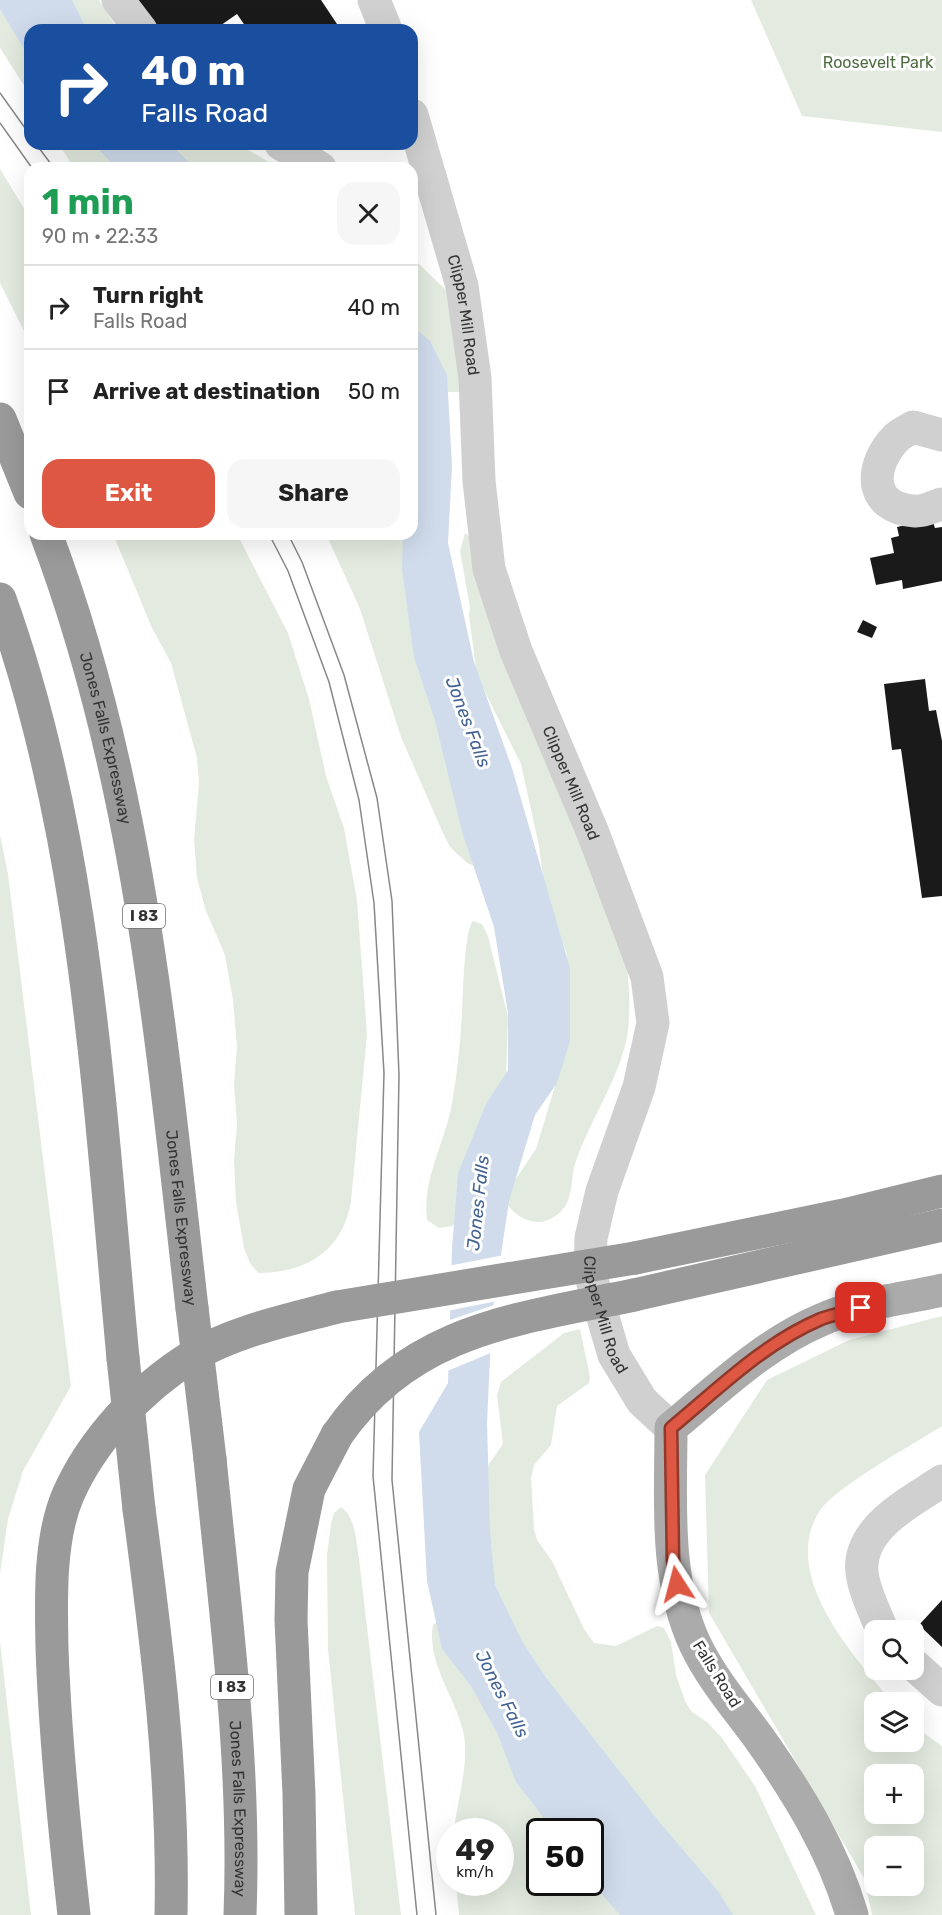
<!DOCTYPE html>
<meta charset="utf-8">
<style>
body{margin:0;font-family:Rubik,sans-serif;background:#f6f6f6;color:#222;height:100vh;display:flex;flex-direction:column;font-size:22px;white-space:nowrap}
*{box-sizing:border-box;margin:0}
p{font-size:20px;color:#767676}
.icon{flex:none;width:33px;height:33px;fill:none;stroke:currentColor;stroke-width:2;stroke-linecap:round;stroke-linejoin:round}
.map{position:relative;flex:1;overflow:hidden}
.panel{position:absolute;left:24px;top:162px;width:394px;height:378px;display:flex;flex-direction:column;background:#fff;border-radius:18px;box-shadow:0 6px 24px #0002}
.panel>*{flex:none}
.guide{position:absolute;left:24px;top:24px;width:394px;height:126px;border-radius:18px;box-shadow:0 6px 24px #0002;background:#1a4fa0;color:#fff;overflow:hidden}
.tools{position:absolute;left:864px;top:1620px;display:grid;gap:12px}
.tools a{display:grid;place-items:center;width:60px;height:60px;border-radius:12px;background:#fff;box-shadow:0 6px 24px #0002;font-size:30px}
.speed{position:absolute;left:436px;top:1818px;display:flex;gap:12px;font-size:30px;font-weight:700;text-align:center}
.speed>*{display:grid;place-content:center;width:78px;height:78px;border-radius:50%;background:#fff;box-shadow:0 6px 24px #0002;line-height:1}
.speed small{font-size:15px;font-weight:400}
.speed .limit{border:3px solid #111;border-radius:9px;background:#fff;color:#111}
.pin{position:absolute;display:grid;place-items:center;width:51px;height:51px;color:#fff;margin:-26px;border-radius:12px;box-shadow:0 3px 9px #0006}
.me{position:absolute;width:66px;margin:-33px;rotate:351deg;stroke-linejoin:round;filter:drop-shadow(0 0 4px #0008)}
.turn{display:flex;align-items:center;gap:21px;height:126px;padding:0 18px;font-size:27px}
.turn .icon{width:78px;height:78px;stroke-width:2.5}
.turn b{display:block;font-size:42px;line-height:51px}
.round{display:grid;place-items:center;flex:none;width:63px;height:63px;border-radius:18px;background:#f6f6f6}
.head{display:flex;align-items:center;justify-content:space-between;height:102px;padding:0 18px}
h1{font-size:36px;font-weight:700;line-height:45px;color:#1e9e55}
.action{display:flex;gap:12px;margin-top:auto;padding:12px 18px}
.action a{flex:1;height:69px;border-radius:18px;background:#dd5742;color:#fff;font-size:24px;font-weight:700;line-height:69px;text-align:center}
.action a+a{background:#f6f6f6;color:#222}
ul{padding:0;list-style:none}
li{display:flex;align-items:center;gap:18px;height:84px;padding:0 18px;border-top:2px solid #e0e0e0}
li div{flex:1}
li b{display:block;font-size:22px}
li em{font-style:normal}
.map>svg:first-child{display:block}
.green{fill:#e3ebe0;fill-rule:evenodd}
.water{fill:#d0dcec}
.pier{fill:#fff}
.building{fill:#1a1a1a}
.lines{fill:none;stroke-linecap:round;stroke-linejoin:round}
.minor{stroke:#d0d0d0;stroke-width:33}
.major{stroke:#ababab;stroke-width:33}
.highway{stroke:#9a9a9a;stroke-width:33}
.tram{stroke:#888;stroke-width:1.5}
.highway-bridge{stroke:#9a9a9a;stroke-width:33}
.route-casing{stroke:#90392b;stroke-width:15}
.route{stroke:#dd5742;stroke-width:10}
.labels{text-anchor:middle;dominant-baseline:central;stroke-width:6;stroke-linejoin:round;paint-order:stroke}
.shield{fill:#fff;stroke:#707070;stroke-width:1.5}
.shield-label{font-size:15px;font-weight:bold;fill:#333}
.park-label{font-size:16px;fill:#4d6d41;stroke:#fff}
.street-label{font-size:16px;fill:#333;stroke:#fff}
.water-label{font-size:18px;font-style:italic;fill:#436392;stroke:#fff}
</style>
<div class="map">
<svg width="942" height="1915" viewBox="0 0 942 1915">
<rect width="100%" height="100%" fill="#fff"/>
<path class="green" d="M 0,0 L 30,30 L 30,95 L 0,48 Z
M 51,0 L 99,0 L 118,30 L 71,30 Z
M 751,0 L 942,0 L 942,132 L 802,116 Z
M 59,144 L 119,144 L 142,168 L 74,168 Z
M 156,144 L 238,144 L 279,168 L 177,168 Z
M 0,169 L 30,218 L 30,343 L 0,283 Z
M 412,257 L 448,292 L 464,392 L 437,392 L 413,369 Z
M 465,533 L 471,538 L 627,964 C 629,989 631,1013 627,1037 C 618,1082 589,1121 575,1164 C 571,1177 573,1196 564,1208 C 547,1229 522,1225 507,1204 L 513,1183 L 536,1149 L 561,1066 L 567,955 L 545,892 L 539,846 L 521,764 L 477,676 L 469,615 L 470,607 L 460,551 Z
M 113,534 L 237,534 L 288,633 L 309,699 L 326,776 L 344,828 L 357,900 L 367,1035 L 351,1201 C 343,1251 306,1273 258,1273 L 250,1263 L 244,1248 L 236,1202 L 234,1160 L 237,1124 L 234,1085 L 237,1047 L 233,1000 L 225,955 L 206,911 L 197,878 L 194,840 L 199,783 L 197,758 L 171,663 L 152,628 Z
M 326,534 L 412,534 L 484,870 L 467,863 L 450,847 L 442,831 L 401,737 L 360,609 Z
M 0,835 L 8,874 L 71,1386 L 23,1471 L 8,1519 L 0,1574 Z
M 473,921 L 482,924 L 488,936 L 508,1017 L 506,1075 L 461,1219 L 452,1226 L 439,1228 L 427,1220 C 422,1179 445,1143 452,1103 C 457,1075 460,1045 462,1016 C 463,999 464,930 473,921 Z
M 942,1316 L 942,1426 C 914,1444 835,1487 819,1512 C 780,1576 853,1655 892,1702 L 874,1702 L 874,1742 L 914,1742 L 914,1726 L 942,1746 L 942,1915 L 872,1915 L 864,1878 L 709,1613 L 705,1475 L 767,1380 L 849,1340 ZM 874,1774 L 914,1774 L 914,1814 L 874,1814 ZM 874,1846 L 914,1846 L 914,1886 L 874,1886 Z
M 580,1329 L 590,1377 L 589,1383 L 557,1406 L 551,1445 L 534,1465 L 531,1478 L 534,1529 L 537,1540 L 552,1561 L 584,1629 L 594,1643 L 616,1646 L 657,1626 L 664,1628 L 671,1642 L 676,1675 L 685,1701 L 691,1711 L 708,1723 L 722,1738 L 755,1786 L 816,1915 L 696,1915 L 512,1659 L 482,1539 L 482,1474 L 503,1444 L 497,1395 L 501,1382 L 564,1333 Z
M 341,1507 C 356,1517 356,1542 359,1559 L 401,1915 L 355,1915 L 328,1649 L 327,1555 L 331,1524 L 334,1513 Z
M 439,1620 L 501,1741 L 558,1831 L 540,1832 L 540,1882 L 591,1882 L 591,1868 L 639,1915 L 459,1915 L 456,1883 L 501,1882 L 501,1832 L 454,1831 C 457,1800 469,1767 464,1735 C 457,1699 426,1663 433,1625 Z
M 0,1641 L 31,1915 L 0,1915 Z"/>
<path class="water" d="M 0,0 L 72,0 L 87,30 L 30,30 L 30,59 L 0,9 Z
M 94,144 L 170,144 L 195,168 L 116,168 Z
M 413,327 L 430,341 L 447,375 L 452,466 L 448,543 L 474,662 L 512,768 L 570,968 L 570,1041 L 557,1083 L 535,1115 L 509,1201 L 492,1315 L 487,1423 L 490,1531 L 495,1585 L 523,1643 L 547,1679 L 661,1824 L 718,1891 L 733,1915 L 620,1915 L 591,1882 L 591,1832 L 554,1831 L 516,1782 L 497,1733 L 471,1686 L 442,1649 L 427,1581 L 419,1432 L 448,1383 L 452,1248 L 458,1173 L 486,1104 L 508,1070 L 508,1013 L 494,927 L 463,835 L 435,721 L 414,657 L 402,569 L 403,534 L 412,534 Z"/>
<path class="pier" d="M 504,1255 L 497,1301 L 447,1311 L 448,1266 Z
M 497,1304 L 493,1352 L 445,1372 L 447,1321 Z"/>
<path class="building" d="M 135,0 L 321,0 L 341,30 L 248,30 L 237,14 L 214,30 L 155,30 Z
M 932,519 L 935,528 L 942,527 L 942,581 L 903,589 L 902,580 L 876,585 L 870,558 L 894,553 L 891,538 L 899,536 L 897,527 Z
M 863,620 L 877,627 L 872,638 L 857,632 Z
M 925,679 L 929,711 L 936,710 L 942,741 L 942,896 L 922,898 L 901,749 L 892,750 L 884,684 Z
M 942,1600 L 942,1647 L 919,1625 Z"/>
<g class="lines">
<g class="minor">
<path d="M 118,0 L 141,30"/>
<path d="M 374,0 L 386,30"/>
<path id="s1" d="M 412,115 L 462,286 L 475,378 L 479,481 L 489,569 L 516,651 L 593,833 L 647,977 L 653,1023 L 639,1087 L 602,1191 L 591,1238 L 590,1273 L 614,1355 L 642,1401 L 671,1428"/>
<path d="M 281,144 L 320,168"/>
<path d="M 942,435 L 913,427 C 909,430 901,433 897,437 C 869,465 867,508 915,511 C 923,512 934,506 942,504"/>
<path d="M 882,1630 C 876,1615 868,1599 864,1583 C 849,1532 908,1504 942,1481"/>
<path d="M 914,1665 L 942,1690"/>
</g>
<path class="major" d="M 852,1915 C 833,1850 798,1793 759,1738 C 737,1708 711,1678 695,1644 C 664,1577 671,1499 671,1428 C 718,1389 764,1344 821,1320 C 858,1303 903,1299 942,1290"/>
<g class="highway">
<path d="M 0,419 L 30,493"/>
<path id="s2" d="M 46,534 C 140,782 162,1047 192,1308"/>
<path d="M 0,599 C 87,841 99,1104 123,1358"/>
<path d="M 635,1258 L 844,1215 L 942,1191"/>
<path d="M 634,1295 L 942,1225"/>
<path id="s3" d="M 210,1459 C 225,1610 246,1763 240,1915"/>
<path d="M 139,1509 C 157,1645 174,1778 171,1915"/>
<path d="M 74,1915 C 64,1826 55,1737 52,1648 C 51,1600 49,1539 68,1495 C 92,1440 141,1388 191,1357 C 234,1331 288,1320 337,1307"/>
<path d="M 301,1915 L 299,1794 L 291,1620 L 292,1572 L 309,1489 L 337,1435"/>
</g>
<path class="tram" d="M 0,93 L 30,135
M 0,123 L 32,168
M 36,144 L 54,168
M 269,534 L 288,571 L 329,682 L 359,800 L 374,903 L 384,1073 L 373,1476 L 417,1915
M 288,534 L 302,562 L 344,675 L 377,798 L 392,901 L 399,1075 L 392,1480 L 436,1915"/>
<path class="highway-bridge" d="M 337,1307 L 635,1258
M 192,1308 L 210,1459
M 123,1358 L 139,1509
M 337,1435 C 410,1329 518,1319 634,1295"/>
</g>
<g class="lines">
<defs>
<path id="route" d="M 677,1584 L 673,1560 L 671,1428 C 718,1389 764,1343 821,1319 C 834,1314 848,1312 861,1308"/>
</defs>
<use href="#route" class="route-casing"/>
<use href="#route" class="route"/>
</g>
<g class="labels">
<g class="shield">
<rect x="123" y="904" width="42" height="24" rx="4.5"/>
<rect x="211" y="1675" width="42" height="24" rx="4.5"/>
</g>
<g class="shield-label">
<text x="144" y="916">I 83</text>
<text x="232" y="1687">I 83</text>
</g>
<g class="park-label">
<text x="878" y="62">Roosevelt Park</text>
</g>
<g class="street-label">
<text stroke="none"><textPath href="#s1" startOffset="207">Clipper Mill Road</textPath></text>
<text stroke="none"><textPath href="#s2" startOffset="213">Jones Falls Expressway</textPath></text>
<text stroke="none"><textPath href="#s1" startOffset="692">Clipper Mill Road</textPath></text>
<text stroke="none"><textPath href="#s2" startOffset="699">Jones Falls Expressway</textPath></text>
<text stroke="none"><textPath href="#s1" startOffset="1250">Clipper Mill Road</textPath></text>
<text transform="translate(717 1674) rotate(58)">Falls Road</text>
<text stroke="none"><textPath href="#s3" startOffset="351">Jones Falls Expressway</textPath></text>
</g>
<g class="water-label">
<text transform="translate(468 722) rotate(69)">Jones Falls</text>
<text transform="translate(478 1203) rotate(-84)">Jones Falls</text>
<text transform="translate(502 1694) rotate(63)">Jones Falls</text>
</g>
</g>
</svg>
<div class="tools">
<a><svg class="icon" aria-label="search" viewBox="0 0 24 24"><circle cx="10" cy="10" r="6"/><path d="M15 15l6 6"/></svg></a>
<a><svg class="icon" aria-label="layers" viewBox="0 0 24 24"><path d="M12 4l9 5-9 5-9-5zM3 14l9 5 9-5"/></svg></a>
<a>+</a>
<a>−</a>
</div>
<div class="speed"><div>49<small>km/h</small></div><div class="limit">50</div></div>
<div class="pin" style="left:861px;top:1308px;background:#d93025"><svg class="icon" aria-label="arrive" viewBox="0 0 24 24"><path d="M6 21V4h12l-3 4 3 4H6"/></svg></div>
<svg class="me" style="left:677px;top:1584px" viewBox="-20 -20 40 40"><path d="M0-17L14 15 0 8-14 15z" fill="#dd5742" stroke="#fff" stroke-width="4"/></svg>
<div class="guide">
<div class="turn"><svg class="icon" aria-label="right" viewBox="0 0 24 24"><path d="M7 20v-9h11M14 6l5 5-5 5"/></svg><div><b>40 m</b>Falls Road</div></div>
</div>
<section class="panel">
<div class="head"><div><h1>1 min</h1><p>90 m · 22:33</p></div><a class="round"><svg class="icon" aria-label="close" viewBox="0 0 24 24"><path d="M6 6l12 12M18 6L6 18"/></svg></a></div>
<ul>
<li><svg class="icon" aria-label="right" viewBox="0 0 24 24"><path d="M7 20v-9h11M14 6l5 5-5 5"/></svg><div><b>Turn right</b><p>Falls Road</p></div><em>40 m</em></li>
<li><svg class="icon" aria-label="arrive" viewBox="0 0 24 24"><path d="M6 21V4h12l-3 4 3 4H6"/></svg><div><b>Arrive at destination</b></div><em>50 m</em></li>
</ul>
<div class="action"><a>Exit</a><a>Share</a></div>
</section>
</div>
